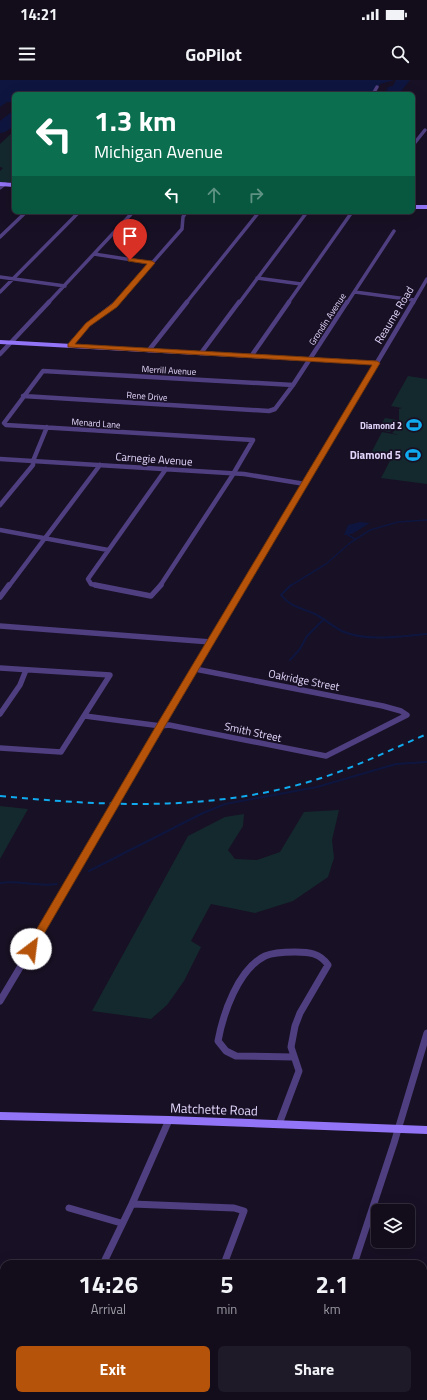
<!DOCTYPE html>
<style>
body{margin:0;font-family:"Titillium Web",sans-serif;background:#1f1a28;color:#f1f3f6;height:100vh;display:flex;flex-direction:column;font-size:15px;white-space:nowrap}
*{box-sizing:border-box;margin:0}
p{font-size:13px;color:#9c9ba3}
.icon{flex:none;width:22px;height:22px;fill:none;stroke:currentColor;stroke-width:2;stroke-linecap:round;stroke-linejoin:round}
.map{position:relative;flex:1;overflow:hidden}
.panel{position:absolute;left:0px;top:1180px;width:427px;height:140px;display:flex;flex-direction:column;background:#120c1b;border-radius:12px 12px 0 0;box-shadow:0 4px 16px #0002,0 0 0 1px #312c3a}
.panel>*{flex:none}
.top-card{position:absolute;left:12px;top:12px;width:403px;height:122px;border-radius:6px;box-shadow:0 4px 16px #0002,0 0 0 1px #312c3a;background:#0b6e4f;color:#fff;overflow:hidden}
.buttons{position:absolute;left:371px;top:1124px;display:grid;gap:8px}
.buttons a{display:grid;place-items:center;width:44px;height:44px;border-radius:6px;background:#120c1b;box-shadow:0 4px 16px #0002,0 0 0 1px #312c3a;font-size:20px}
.pin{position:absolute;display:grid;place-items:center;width:34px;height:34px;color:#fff;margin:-41px -17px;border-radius:50% 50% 50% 0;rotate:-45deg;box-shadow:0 0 4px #0007}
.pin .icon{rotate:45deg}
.me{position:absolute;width:44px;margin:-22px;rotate:30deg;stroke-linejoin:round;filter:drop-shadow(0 0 3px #0008)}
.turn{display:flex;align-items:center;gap:14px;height:84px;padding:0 16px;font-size:18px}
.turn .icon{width:52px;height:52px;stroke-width:2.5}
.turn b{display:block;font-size:28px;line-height:34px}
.lanes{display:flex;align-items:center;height:38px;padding:0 16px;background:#0003;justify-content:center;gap:20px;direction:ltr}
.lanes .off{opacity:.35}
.eta{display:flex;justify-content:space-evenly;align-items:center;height:68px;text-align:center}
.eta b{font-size:24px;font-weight:700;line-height:28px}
.cta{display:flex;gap:8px;margin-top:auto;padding:8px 16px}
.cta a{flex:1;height:46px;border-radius:6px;background:#b45309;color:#fff;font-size:16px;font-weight:700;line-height:46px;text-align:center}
.cta a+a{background:#1f1a28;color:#f1f3f6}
.status{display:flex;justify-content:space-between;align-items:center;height:28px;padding:0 20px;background:#120c1b;direction:ltr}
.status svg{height:11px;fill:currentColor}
header{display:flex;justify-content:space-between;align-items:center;height:52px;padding:0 16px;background:#120c1b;font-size:18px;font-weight:700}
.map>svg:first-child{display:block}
.green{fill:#14292e}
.water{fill:#0e1640}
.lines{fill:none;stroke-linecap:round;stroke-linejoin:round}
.stream-far1{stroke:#0e1640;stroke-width:1.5}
.stream{stroke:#0e1640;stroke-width:2}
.street-far3{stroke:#4f3f80;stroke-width:3.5}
.street-far2{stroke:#4f3f80;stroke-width:4.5}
.street-far1{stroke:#4f3f80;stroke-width:5.5}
.street{stroke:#4f3f80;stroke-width:7}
.secondary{fill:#9274f6;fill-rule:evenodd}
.rail{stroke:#10aaef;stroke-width:2;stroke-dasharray:6 5;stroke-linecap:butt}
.route{fill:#b45309;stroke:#753606}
.labels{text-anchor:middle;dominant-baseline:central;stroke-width:3.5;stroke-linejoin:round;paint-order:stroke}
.far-street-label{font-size:9px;fill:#e3d7fc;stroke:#181024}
.far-poi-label{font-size:9px;font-weight:bold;fill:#e3d7fc;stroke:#181024;text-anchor:end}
.street-label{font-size:11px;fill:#e3d7fc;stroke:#181024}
.poi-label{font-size:11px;font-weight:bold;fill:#e3d7fc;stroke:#181024;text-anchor:end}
.near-street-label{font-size:13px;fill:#e3d7fc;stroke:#181024}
</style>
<div class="status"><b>14:21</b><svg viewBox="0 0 49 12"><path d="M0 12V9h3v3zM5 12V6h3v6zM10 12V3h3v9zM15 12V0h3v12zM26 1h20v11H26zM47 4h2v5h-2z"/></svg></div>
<header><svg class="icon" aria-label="menu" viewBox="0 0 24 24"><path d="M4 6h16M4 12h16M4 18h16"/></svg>GoPilot<svg class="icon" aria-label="search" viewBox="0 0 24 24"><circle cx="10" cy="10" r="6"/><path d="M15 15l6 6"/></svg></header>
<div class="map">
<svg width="427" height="1320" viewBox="0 0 427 1320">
<rect width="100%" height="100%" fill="#181024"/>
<path class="green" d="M 14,51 L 14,102 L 0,102 L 0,91 L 3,88 L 0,87 L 0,64 Z
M 408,296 L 427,299 L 427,404 L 381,398 L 392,377 L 371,373 L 382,352 L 398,355 L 392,353 L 395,350 L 399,351 L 399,329 L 402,328 L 391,326 Z
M 385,338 L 397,340 L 390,352 L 378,350 Z
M 0,726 L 28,729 L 0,779 Z
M 339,730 L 332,760 L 334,778 L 328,797 L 293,821 L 255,833 L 211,824 L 191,861 L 201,867 L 184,901 L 167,925 L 151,939 L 92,931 L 188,756 L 225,737 L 244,734 L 243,746 L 228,770 L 235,779 L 257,780 L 280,772 L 304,732 Z"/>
<path class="water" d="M 0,0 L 394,0 L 380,4 L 375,14 L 14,14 L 14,22 L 7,22 L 0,27 Z
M 396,0 L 410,0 L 399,14 L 385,14 L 388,7 L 393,6 Z
M 14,30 L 14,46 L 5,52 L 0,53 L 0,41 Z
M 360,442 L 370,443 L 352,454 L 344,455 L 348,445 Z"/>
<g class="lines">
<path class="stream-far1" d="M 348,455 L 355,459
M 290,506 L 326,484 L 350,463 L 370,450 L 398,442 L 427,440"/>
<path class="stream" d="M 291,505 L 281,515 C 290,527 302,528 315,534 C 325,539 334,548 344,552 C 370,562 400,556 427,554
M 290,580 L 300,569 L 307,556 L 324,539
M 89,791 L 203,733 L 225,724 L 317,707 L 396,684 L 427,682
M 0,803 C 19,800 38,807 57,804"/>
<path class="street-far3" d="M 373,14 L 377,7
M 413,65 L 425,50
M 0,108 L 5,104
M 0,157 L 26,132
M 94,174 L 152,183
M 0,197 L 65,206
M 257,198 L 301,204
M 0,212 L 79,132
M 355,212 L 414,220
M 48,223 L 133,132
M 117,223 L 182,149 L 183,137 L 186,132
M 186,223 L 259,132
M 239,223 L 307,132
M 288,223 L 352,132
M 347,223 L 394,151
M 413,223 L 427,199"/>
<path class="street-far2" d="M 70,265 L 88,245 L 117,222
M 149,270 L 187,222
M 201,273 L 239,222
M 0,274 L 49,222
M 252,275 L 289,222
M 23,316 L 269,331 L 275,329 L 293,305 L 347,222
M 0,379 L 244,394 L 305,404
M 0,425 L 33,385 L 33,381 L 47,347
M 0,450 L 108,470
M 9,506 L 100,385
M 100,506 L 91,504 L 88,499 L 166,389
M 160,506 L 232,396 L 253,360 L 6,345 L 4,343 L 43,291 L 293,305
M 244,506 L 413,222"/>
<path class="street-far1" d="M 95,505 L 151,516 L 161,505
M 0,517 L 9,505
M 0,546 L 211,562
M 0,588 L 110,595 L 61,672 L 0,668
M 0,634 L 20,605 L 26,590
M 85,636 L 161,646 L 169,645 L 326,676 L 407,635 L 401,631 L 383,626 L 195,589
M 33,865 L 245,505"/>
<path class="street" d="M 0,921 L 34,864
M 279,1044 L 299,991 L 291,967 L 295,946 L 300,933 L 328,885 C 320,873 309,872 295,872 C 285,872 274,872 265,876 C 238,889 223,934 218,961 L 226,971 L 236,976 L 293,977
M 132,1124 L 234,1128 L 244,1131 L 224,1184
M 69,1128 L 121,1143
M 103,1184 L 132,1124 L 169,1040
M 354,1184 L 394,1063 L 427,953
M 423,1248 L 427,1248
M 41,1320 L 42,1316
M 170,1320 L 172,1316
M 309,1320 L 310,1316"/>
<path class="secondary" d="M 0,102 L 14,103 L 14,107 L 0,106 Z
M 413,125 L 427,125 L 427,129 L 413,129 Z
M 0,260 L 377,281 L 380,283 L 377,285 L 0,264 Z
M 0,1032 L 169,1036 L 427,1046 L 427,1054 L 169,1044 L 0,1040 Z"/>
<path class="rail" d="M 0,716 C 107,726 210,732 315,700 C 354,688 390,670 427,654"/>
</g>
<path class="route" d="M 128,178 L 152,181 L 155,183 L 117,227 L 90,246 L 75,264 L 377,281 L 380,283 L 165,646 L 34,871 L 27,871 L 25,869 L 156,646 L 372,285 L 68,267 L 68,264 L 86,243 L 112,224 L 147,184 L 128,181 Z"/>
<defs>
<symbol id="stadium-bare" viewBox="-9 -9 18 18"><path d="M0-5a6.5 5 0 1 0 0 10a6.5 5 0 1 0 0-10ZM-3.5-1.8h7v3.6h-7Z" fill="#10aaef" stroke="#181024" stroke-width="2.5" paint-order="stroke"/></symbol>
</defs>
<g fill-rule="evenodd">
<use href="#stadium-bare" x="403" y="334" width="22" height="22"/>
<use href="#stadium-bare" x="402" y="364" width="22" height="22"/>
</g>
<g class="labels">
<g class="far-street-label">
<text transform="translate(327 239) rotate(-57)">Grondin Avenue</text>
<text transform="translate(169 290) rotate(3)">Merrill Avenue</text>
<text transform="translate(147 316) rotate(4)">Rene Drive</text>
<text transform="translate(96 343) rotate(4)">Menard Lane</text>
</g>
<g class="far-poi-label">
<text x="402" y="345">Diamond 2</text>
</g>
<g class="street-label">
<text transform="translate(394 235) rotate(-59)">Reaume Road</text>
<text transform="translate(154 379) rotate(4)">Carnegie Avenue</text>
<text transform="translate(304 600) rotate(11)">Oakridge Street</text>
<text transform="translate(253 652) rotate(12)">Smith Street</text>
</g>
<g class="poi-label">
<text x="401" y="375">Diamond 5</text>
</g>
<g class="near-street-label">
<text transform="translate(214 1029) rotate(2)">Matchette Road</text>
</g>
</g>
</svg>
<div class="buttons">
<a><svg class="icon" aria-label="layers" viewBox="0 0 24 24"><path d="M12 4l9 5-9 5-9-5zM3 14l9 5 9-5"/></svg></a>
</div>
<div class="pin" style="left:130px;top:180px;background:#d93025"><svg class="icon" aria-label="arrive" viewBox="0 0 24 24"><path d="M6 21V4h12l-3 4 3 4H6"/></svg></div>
<svg class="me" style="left:31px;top:869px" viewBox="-20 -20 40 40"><circle r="19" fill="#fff"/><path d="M0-13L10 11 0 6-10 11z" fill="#b45309"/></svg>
<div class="top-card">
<div class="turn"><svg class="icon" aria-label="left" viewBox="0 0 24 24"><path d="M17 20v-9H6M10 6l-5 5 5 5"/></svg><div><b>1.3 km</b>Michigan Avenue</div></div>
<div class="lanes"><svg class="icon" aria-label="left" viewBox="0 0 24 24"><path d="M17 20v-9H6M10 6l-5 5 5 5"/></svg><svg class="icon off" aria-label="ahead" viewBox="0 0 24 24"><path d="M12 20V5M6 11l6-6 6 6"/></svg><svg class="icon off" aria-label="right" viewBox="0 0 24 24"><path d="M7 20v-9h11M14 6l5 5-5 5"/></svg></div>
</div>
<section class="panel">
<div class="eta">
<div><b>14:26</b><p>Arrival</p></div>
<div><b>5</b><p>min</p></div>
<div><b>2.1</b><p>km</p></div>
</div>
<div class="cta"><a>Exit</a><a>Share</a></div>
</section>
</div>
